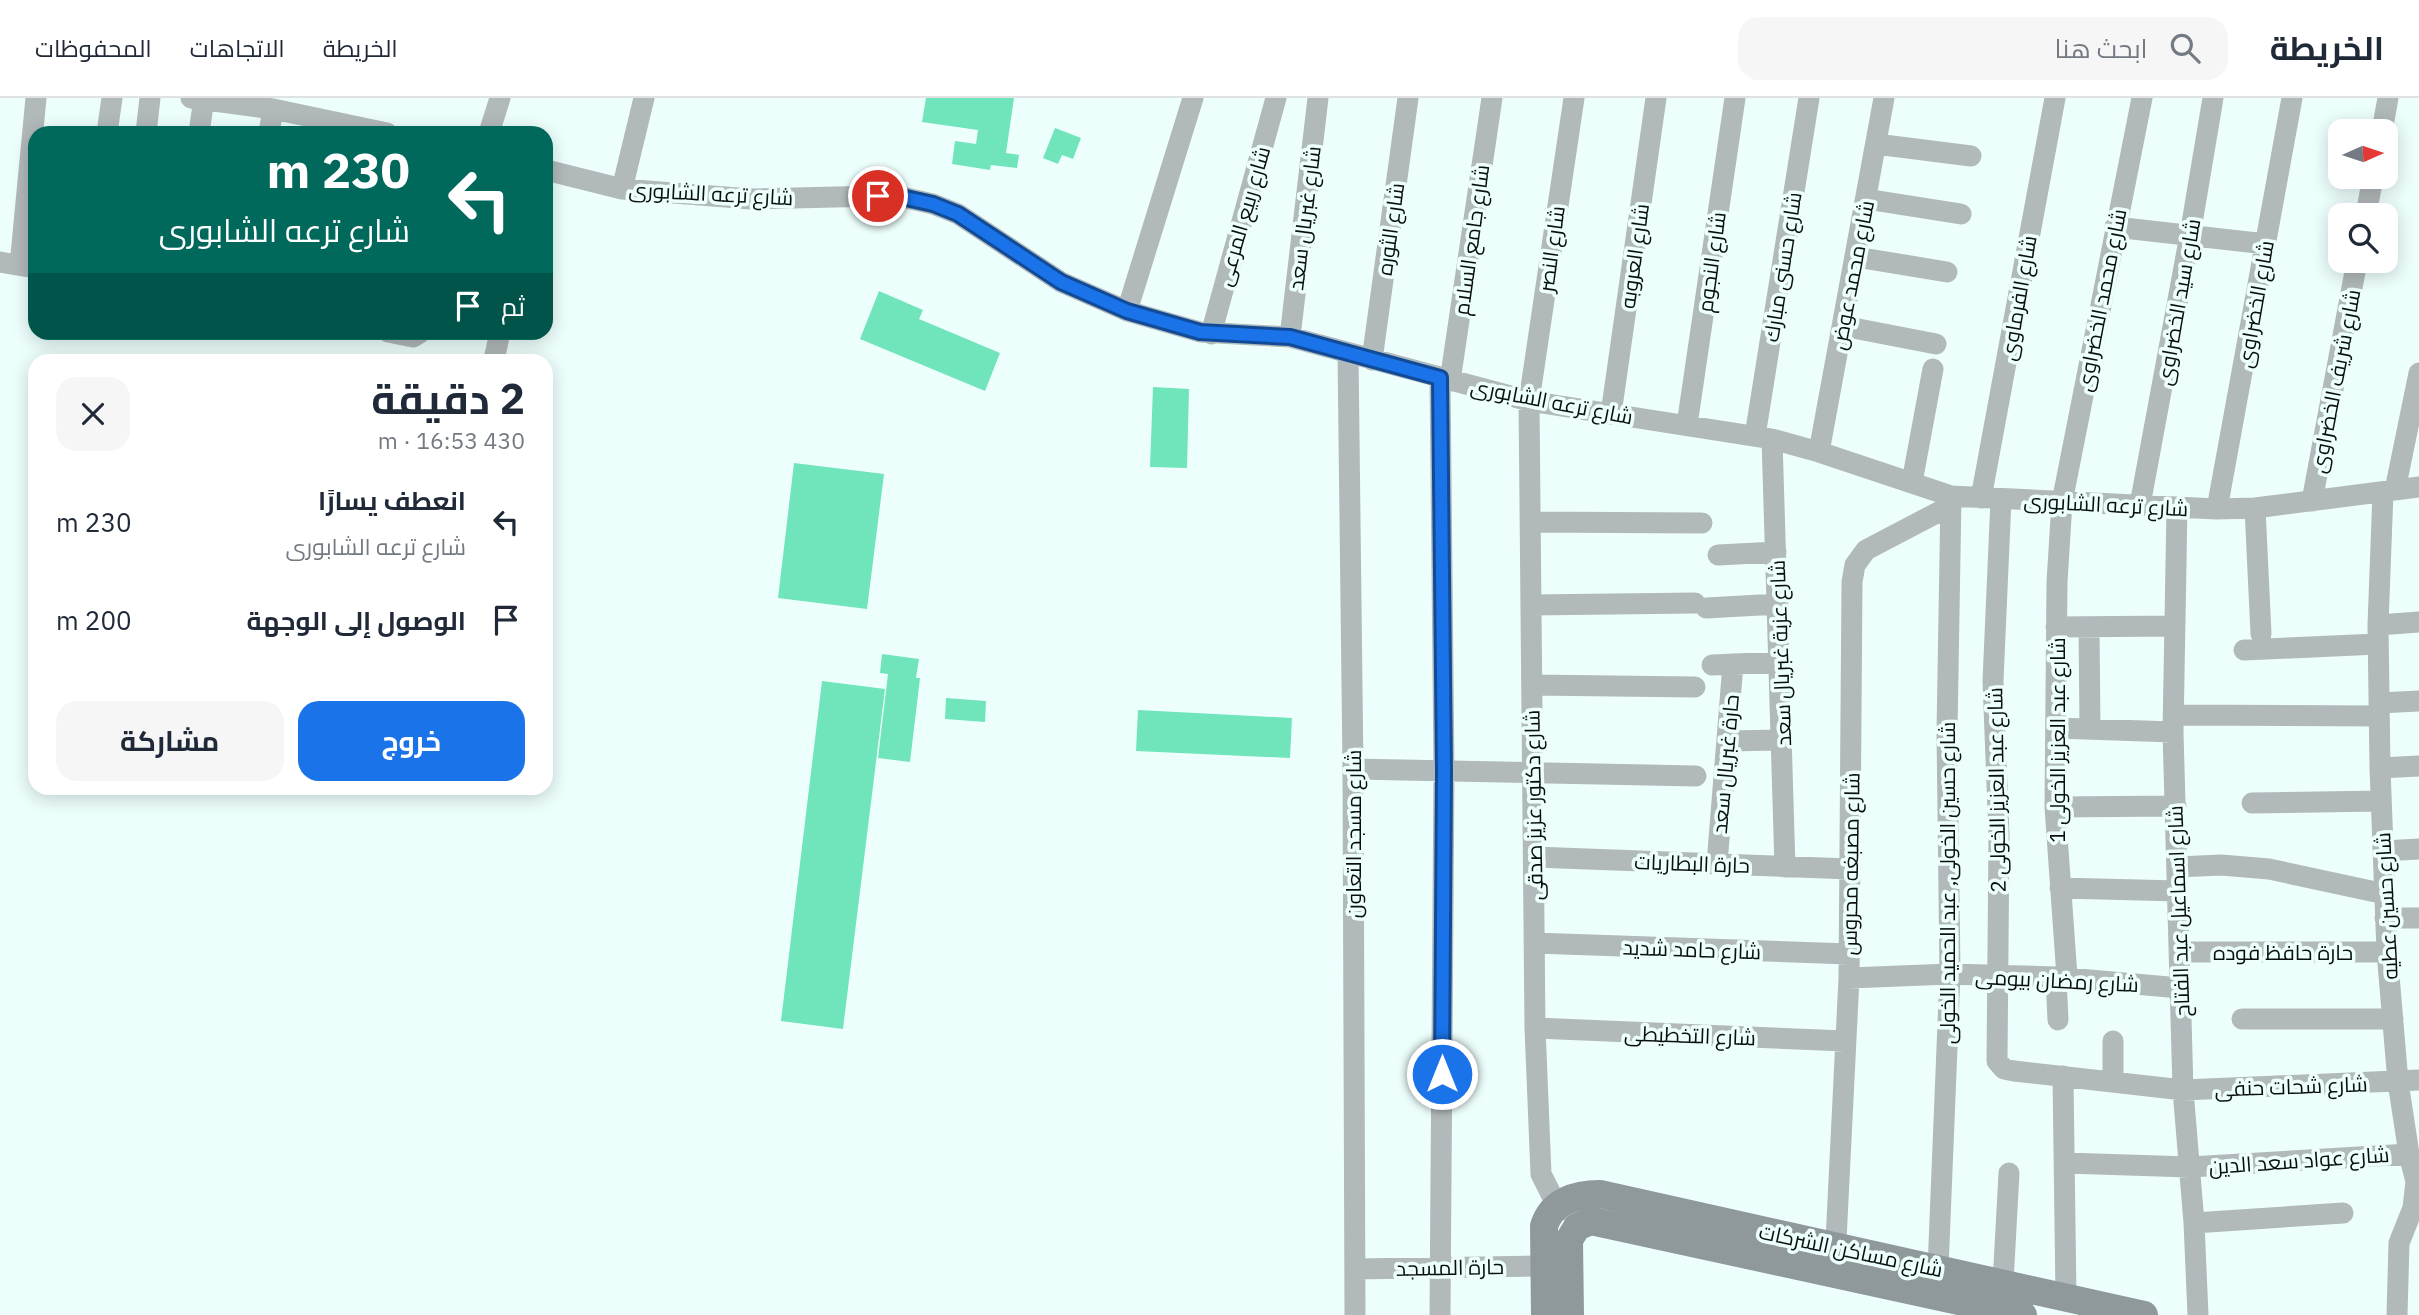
<!DOCTYPE html>
<html lang="ar">
<meta charset="utf-8">
<style>
body{margin:0;font-family:"IBM Plex Sans",Cairo,sans-serif;background:#f6f6f7;color:#1f2937;direction:rtl;height:100vh;display:flex;flex-direction:column;font-size:26px;white-space:nowrap}
*{box-sizing:border-box;margin:0}
p{font-size:23px;color:#747a83}
.icon{flex:none;width:38px;height:38px;fill:none;stroke:currentColor;stroke-width:2;stroke-linecap:round;stroke-linejoin:round}
.map{position:relative;flex:1;overflow:hidden;direction:ltr}
.panel{position:absolute;left:28px;top:256px;width:525px;height:441px;display:flex;flex-direction:column;background:#fff;border-radius:21px;box-shadow:0 4px 18px #0003;direction:rtl}
.panel>*{flex:none}
.hud{position:absolute;left:28px;top:28px;width:525px;height:214px;border-radius:21px;box-shadow:0 4px 18px #0003;direction:rtl;background:#00695c;color:#fff;overflow:hidden}
.needle{width:46px;rotate:87deg}
.buttons{position:absolute;left:2328px;top:21px;display:grid;gap:14px}
.buttons a{display:grid;place-items:center;width:70px;height:70px;border-radius:14px;background:#fff;box-shadow:0 4px 18px #0003;font-size:35px}
.pin{position:absolute;display:grid;place-items:center;width:60px;height:60px;color:#fff;margin:-30px;border:4px solid #fff;border-radius:50%;box-shadow:0 2px 7px #0007}
.me{position:absolute;width:77px;margin:-38px;rotate:0deg;stroke-linejoin:round;filter:drop-shadow(0 0 5px #0008)}
.turn{display:flex;align-items:center;gap:24px;height:147px;padding:0 28px;font-size:32px}
.turn .icon{width:91px;height:91px;stroke-width:2.5}
.turn b{display:block;font-size:49px;line-height:60px}
.then{display:flex;align-items:center;height:66px;padding:0 28px;background:#0003;gap:14px;font-size:26px}
.round{display:grid;place-items:center;flex:none;width:74px;height:74px;border-radius:21px;background:#f6f6f7}
.head{display:flex;align-items:center;justify-content:space-between;height:119px;padding:0 28px}
h1{font-size:42px;font-weight:700;line-height:52px}
.action{display:flex;gap:14px;margin-top:auto;padding:14px 28px}
.action a{flex:1;height:80px;border-radius:21px;background:#1a73e8;color:#fff;font-size:28px;font-weight:700;line-height:80px;text-align:center}
.action a+a{background:#f6f6f7;color:#1f2937}
ul{padding:0;list-style:none}
li{display:flex;align-items:center;gap:21px;height:98px;padding:0 28px}
li div{flex:1}
li b{display:block;font-size:26px}
li em{font-style:normal}
header{display:flex;align-items:center;gap:42px;box-sizing:border-box;height:98px;padding:0 35px;background:#fff;border-bottom:2px solid #e0e1e3}
header strong{font-size:33px}
nav{display:flex;gap:38px;margin-inline-start:auto;font-size:24px}
.search{width:490px;height:63px;background:#f6f6f7;display:flex;align-items:center;gap:18px;box-sizing:border-box;padding:0 24px;border-radius:21px;color:#747a83;font-size:26px}
.map>svg:first-child{display:block}
.building{fill:#70e4bb}
.lines{fill:none;stroke-linecap:round;stroke-linejoin:round}
.street{stroke:#b2b9bb;stroke-width:21}
.secondary{stroke:#8f999c;stroke-width:28}
.route-casing{stroke:#114b97;stroke-width:18}
.route{stroke:#1a73e8;stroke-width:12}
.labels{text-anchor:middle;dominant-baseline:central;stroke-width:7;stroke-linejoin:round;paint-order:stroke}
.street-label{font-size:21px;fill:#090f0e;stroke:#edfffd}
</style>
<header>
<strong>الخريطة</strong>
<div class="search"><svg class="icon" aria-label="search" viewBox="0 0 24 24"><circle cx="10" cy="10" r="6"/><path d="M15 15l6 6"/></svg>ابحث هنا</div>
<nav><a>الخريطة</a><a>الاتجاهات</a><a>المحفوظات</a></nav>
</header>
<div class="map">
<svg width="2419" height="1217" viewBox="0 0 2419 1217">
<rect width="100%" height="100%" fill="#edfffd"/>
<path class="building" d="M 926,0 L 1014,0 L 1006,55 L 1019,57 L 1017,70 L 991,67 L 990,72 L 952,66 L 955,43 L 976,46 L 978,32 L 922,24 Z
M 1055,30 L 1081,40 L 1073,61 L 1062,57 L 1058,66 L 1043,60 Z
M 879,193 L 923,212 L 919,221 L 1000,255 L 985,293 L 860,241 Z
M 1153,289 L 1189,291 L 1187,370 L 1150,369 Z
M 794,365 L 884,376 L 867,511 L 778,500 Z
M 882,556 L 919,561 L 916,580 L 920,580 L 910,664 L 878,660 L 888,576 L 880,575 Z
M 822,583 L 885,591 L 843,931 L 781,923 Z
M 946,600 L 986,603 L 985,624 L 945,621 Z
M 1138,612 L 1292,620 L 1290,660 L 1136,653 Z"/>
<g class="lines">
<path class="street" d="M 191,0 L 273,11 L 387,35
M 2382,33 L 2388,0
M 107,35 L 112,0
M 146,35 L 150,0
M 199,35 L 204,0
M 269,35 L 273,11
M 489,35 L 500,0
M 1876,46 L 1971,58
M 546,72 L 622,91 L 751,101 L 878,98 L 906,100 L 933,106 L 958,116 L 1061,184 L 1127,213 L 1200,234 L 1290,239 L 1529,303 L 1772,341 L 1819,354 L 1951,398 L 2217,411 L 2255,410 L 2419,389
M 622,91 L 644,0
M 1866,101 L 1961,116
M 2366,117 L 2373,79
M 2115,129 L 2266,146
M 1856,159 L 1947,174
M 0,164 L 35,170
M 20,167 L 36,0
M 1127,213 L 1193,0
M 1843,228 L 1936,246
M 388,234 L 413,239 L 421,234
M 1211,236 L 1276,0
M 1290,239 L 1318,0
M 1348,255 L 1353,671 L 1355,1217
M 494,262 L 500,234
M 1372,262 L 1408,0
M 1450,283 L 1492,0
M 1611,316 L 1656,0
M 1687,327 L 1735,0
M 1755,338 L 1809,0
M 1772,341 L 1785,769
M 1819,354 L 1884,0
M 1912,384 L 1933,271
M 2395,392 L 2419,275
M 2383,394 L 2378,527 L 2380,670 L 2387,854 L 2398,984 L 2409,1056 L 2416,1084 L 2413,1110 L 2399,1145 L 2397,1217
M 1981,400 L 2055,0
M 2001,401 L 1993,583 L 1999,738 L 1997,963 L 2004,971 L 2014,973 L 2183,992 L 2419,982
M 2312,403 L 2357,163
M 2140,407 L 2190,137 L 2213,0
M 2177,409 L 2173,634 L 2183,992 L 2194,1125 L 2198,1217
M 2255,410 L 2261,536
M 2217,411 L 2292,0
M 1530,424 L 1702,425
M 1718,457 L 1776,454
M 1531,507 L 1695,505
M 1706,510 L 1778,506
M 2378,527 L 2419,524
M 2056,529 L 2175,528
M 2089,529 L 2090,631
M 2244,552 L 2378,546
M 1712,567 L 1780,564
M 1532,587 L 1695,589
M 2379,605 L 2419,603
M 2173,617 L 2379,618
M 2056,630 L 2173,634
M 1728,643 L 1782,642
M 2380,670 L 2419,668
M 1353,671 L 1696,678
M 2252,705 L 2381,703
M 2055,709 L 2176,708
M 2384,753 L 2419,751
M 1534,759 L 1850,771
M 1717,766 L 1733,566
M 2177,769 L 2221,767 L 2269,771 L 2385,796
M 2060,790 L 2178,793
M 2385,820 L 2419,820
M 1534,845 L 1849,856
M 2180,854 L 2387,854
M 2056,879 L 2058,922
M 2067,879 L 2055,709 L 2057,484 L 2062,404 L 2142,0
M 1849,880 L 1950,876 L 2056,879 L 2180,890
M 2242,921 L 2393,921
M 1535,930 L 1845,943
M 2113,943 L 2113,984
M 2063,978 L 2066,1200
M 2065,1065 L 2190,1069 L 2409,1056
M 1570,1114 L 1552,1098 L 1541,1076 L 1535,930 L 1529,303 L 1574,0
M 2194,1125 L 2343,1115
M 1835,1163 L 1849,880 L 1852,484 L 1855,467 L 1866,452 L 1950,408
M 1355,1171 L 1545,1168
M 1938,1171 L 1950,876 L 1947,634 L 1951,398
M 2003,1185 L 2009,1075
M 1440,1217 L 1444,673 L 1440,280"/>
<path class="secondary" d="M 1545,1217 L 1544,1128 C 1552,1103 1576,1096 1600,1096 L 2144,1217
M 1570,1217 L 1569,1142 L 1577,1129 L 1591,1123 L 2023,1217"/>
</g>
<g class="lines">
<defs>
<path id="route" d="M 878,98 L 906,100 L 933,106 L 958,116 L 1061,184 L 1127,213 L 1200,234 L 1290,239 L 1440,280 L 1444,673 L 1442,976"/>
</defs>
<use href="#route" class="route-casing"/>
<use href="#route" class="route"/>
</g>
<g class="labels">
<g class="street-label">
<text transform="translate(711 95) rotate(3)">شارع ترعه الشابورى</text>
<text transform="translate(1243 118) rotate(-74)">شارع ربيع المرعى</text>
<text transform="translate(1304 120) rotate(-83)">شارع غبريال سعد</text>
<text transform="translate(1390 131) rotate(-82)">شارع الثوره</text>
<text transform="translate(1471 142) rotate(-82)">شارع جامع السلام</text>
<text transform="translate(1551 151) rotate(-82)">شارع النصر</text>
<text transform="translate(1634 158) rotate(-82)">شارع العروبه</text>
<text transform="translate(1711 164) rotate(-82)">شارع النجوم</text>
<text transform="translate(1782 169) rotate(-81)">شارع حسنى مبارك</text>
<text transform="translate(1852 177) rotate(-79)">شارع محمد عوض</text>
<text transform="translate(2018 200) rotate(-80)">شارع الفرماوى</text>
<text transform="translate(2101 202) rotate(-79)">شارع محمد الخضراوى</text>
<text transform="translate(2178 204) rotate(-80)">شارع سيد الخضراوى</text>
<text transform="translate(2255 206) rotate(-80)">شارع الخضراوى</text>
<text transform="translate(2335 283) rotate(-79)">شارع شريف الخضراوى</text>
<text transform="translate(1552 303) rotate(11)">شارع ترعه الشابورى</text>
<text transform="translate(2106 406) rotate(3)">شارع ترعه الشابورى</text>
<text transform="translate(1780 555) rotate(-92)">شارع عزبة غبريال سعد</text>
<text transform="translate(2057 642) rotate(-90)">شارع عبد العزيز الخولى 1</text>
<text transform="translate(1725 666) rotate(-85)">حارة غبريال سعد</text>
<text transform="translate(1996 692) rotate(-91)">شارع عبد العزيز الخولى 2</text>
<text transform="translate(1533 707) rotate(-91)">شارع دكتور عزيز صدقى</text>
<text transform="translate(1353 736) rotate(-90)">شارع مسجد التعاون</text>
<text transform="translate(1692 765) rotate(2)">حارة البطاريات</text>
<text transform="translate(1850 766) rotate(-89)">شارع مصبغه محروس</text>
<text transform="translate(1947 785) rotate(-90)">شارع حسين الخولى, عبد الحميد الخولى</text>
<text transform="translate(2386 808) rotate(-93)">شارع حسين عطيه</text>
<text transform="translate(2178 813) rotate(-92)">شارع اسماعيل عبد الفتاح</text>
<text transform="translate(1692 851) rotate(2)">شارع حامد شديد</text>
<text x="2283" y="854">حارة حافظ فوده</text>
<text transform="translate(2057 882) rotate(3)">شارع رمضان بيومى</text>
<text transform="translate(1690 937) rotate(2)">شارع التخطيطى</text>
<text transform="translate(2291 988) rotate(-2)">شارع شحات حنفى</text>
<text transform="translate(2299 1062) rotate(-4)">شارع عواد سعد الدين</text>
<text transform="translate(1851 1152) rotate(12)">شارع مساكن الشركات</text>
<text transform="translate(1450 1169) rotate(-1)">حارة المسجد</text>
</g>
</g>
</svg>
<div class="buttons">
<a><svg class="needle" viewBox="-14 -14 28 28"><path d="M0-13l5 13h-10z" fill="#e53935"/><path d="M0 13l5-13h-10z" fill="#747a83"/></svg></a>
<a><svg class="icon" aria-label="search" viewBox="0 0 24 24"><circle cx="10" cy="10" r="6"/><path d="M15 15l6 6"/></svg></a>
</div>
<div class="pin" style="left:878px;top:98px;background:#d93025"><svg class="icon" aria-label="arrive" viewBox="0 0 24 24"><path d="M6 21V4h12l-3 4 3 4H6"/></svg></div>
<svg class="me" style="left:1442px;top:976px" viewBox="-20 -20 40 40"><circle r="17" fill="#1a73e8" stroke="#fff" stroke-width="3"/><path d="M0-11L8 9 0 5-8 9z" fill="#fff"/></svg>
<div class="hud">
<div class="turn"><svg class="icon" aria-label="left" viewBox="0 0 24 24"><path d="M17 20v-9H6M10 6l-5 5 5 5"/></svg><div><b>230 m</b>شارع ترعه الشابورى</div></div>
<div class="then">ثم<svg class="icon" aria-label="arrive" viewBox="0 0 24 24"><path d="M6 21V4h12l-3 4 3 4H6"/></svg></div>
</div>
<section class="panel">
<div class="head"><div><h1>2 دقيقة</h1><p>430 m · 16:53</p></div><a class="round"><svg class="icon" aria-label="close" viewBox="0 0 24 24"><path d="M6 6l12 12M18 6L6 18"/></svg></a></div>
<ul>
<li><svg class="icon" aria-label="left" viewBox="0 0 24 24"><path d="M17 20v-9H6M10 6l-5 5 5 5"/></svg><div><b>انعطف يسارًا</b><p>شارع ترعه الشابورى</p></div><em>230 m</em></li>
<li><svg class="icon" aria-label="arrive" viewBox="0 0 24 24"><path d="M6 21V4h12l-3 4 3 4H6"/></svg><div><b>الوصول إلى الوجهة</b></div><em>200 m</em></li>
</ul>
<div class="action"><a>خروج</a><a>مشاركة</a></div>
</section>
</div>
